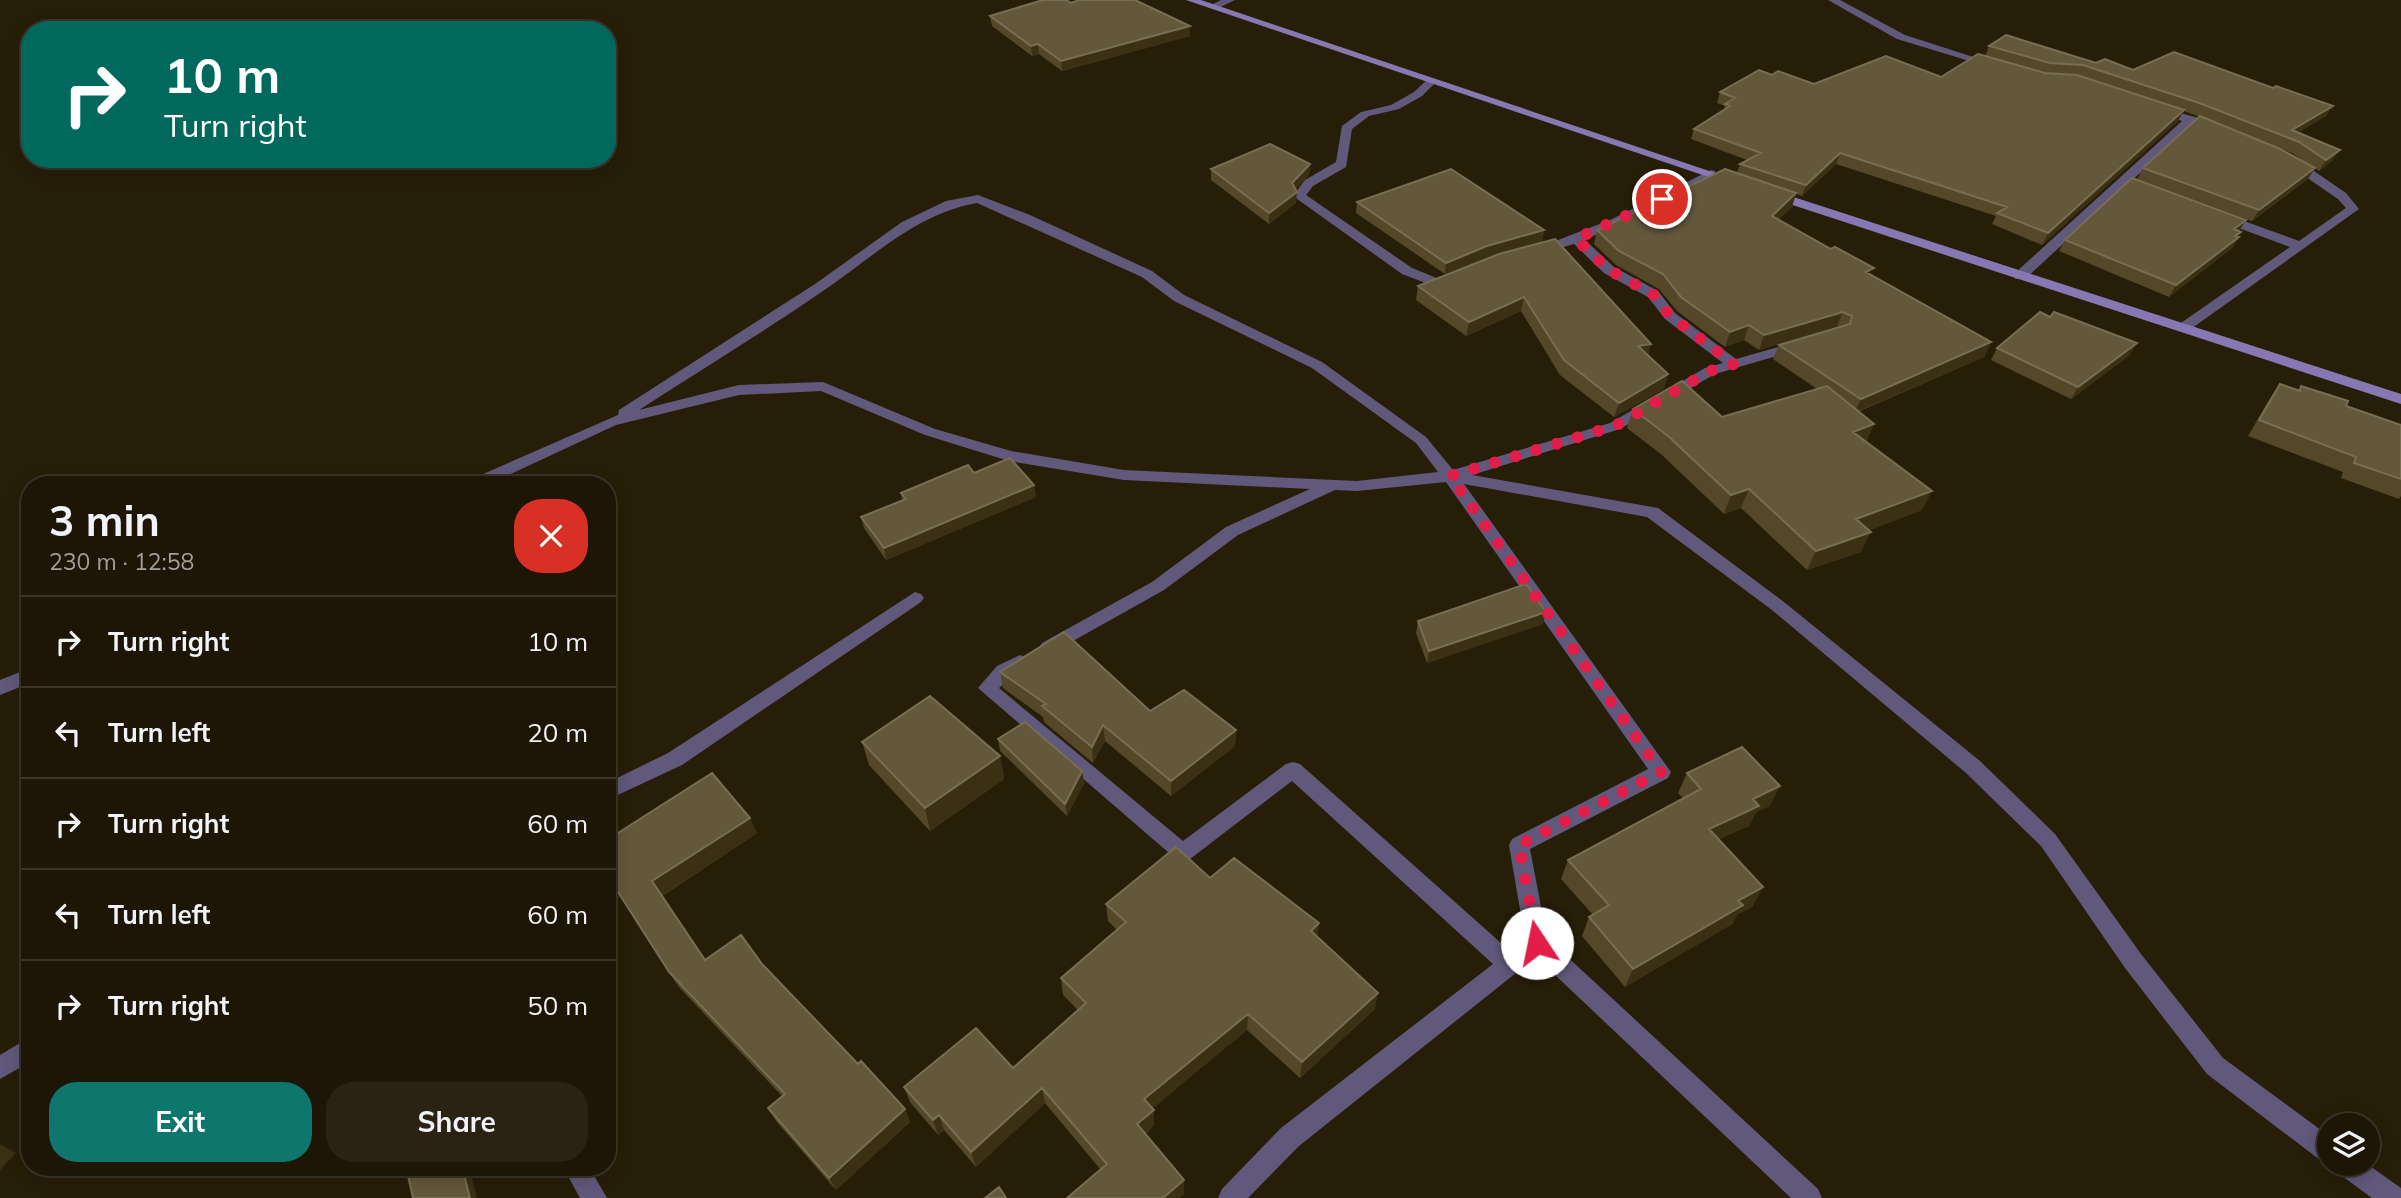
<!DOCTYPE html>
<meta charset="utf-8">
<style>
body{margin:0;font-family:Mulish,sans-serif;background:#2a2314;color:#f1f3f6;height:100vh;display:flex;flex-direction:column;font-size:26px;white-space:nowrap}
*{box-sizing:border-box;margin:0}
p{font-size:23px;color:#a09f9b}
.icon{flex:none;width:38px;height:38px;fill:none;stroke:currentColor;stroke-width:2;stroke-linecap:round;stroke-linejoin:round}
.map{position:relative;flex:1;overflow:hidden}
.drawer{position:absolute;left:21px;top:476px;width:595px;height:700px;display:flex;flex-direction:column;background:#1d1606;border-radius:28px;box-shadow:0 4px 18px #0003,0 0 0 2px #3b3528}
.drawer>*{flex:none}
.top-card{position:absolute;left:21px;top:21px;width:595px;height:147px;border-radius:28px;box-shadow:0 4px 18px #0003,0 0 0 2px #3b3528;background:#00695c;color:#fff;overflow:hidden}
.buttons{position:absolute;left:2317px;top:1113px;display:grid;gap:14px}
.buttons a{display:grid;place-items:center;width:63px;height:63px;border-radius:50%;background:#1d1606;box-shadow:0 4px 18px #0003,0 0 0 2px #3b3528;font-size:35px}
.pin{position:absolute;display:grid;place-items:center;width:60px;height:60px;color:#fff;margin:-30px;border:4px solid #fff;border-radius:50%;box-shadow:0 2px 7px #0007}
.me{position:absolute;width:77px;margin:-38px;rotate:349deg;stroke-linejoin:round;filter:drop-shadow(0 0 5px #0008)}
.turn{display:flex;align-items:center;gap:24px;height:147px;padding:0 28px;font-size:32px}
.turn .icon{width:91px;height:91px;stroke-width:2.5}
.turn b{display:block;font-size:49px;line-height:60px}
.round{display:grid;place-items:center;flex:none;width:74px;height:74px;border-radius:28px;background:#2a2314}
.headline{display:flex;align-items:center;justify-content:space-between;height:119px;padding:0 28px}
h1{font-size:42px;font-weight:700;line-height:52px}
.cta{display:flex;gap:14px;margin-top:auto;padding:14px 28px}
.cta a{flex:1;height:80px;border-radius:28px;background:#0f766e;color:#fff;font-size:28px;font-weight:700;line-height:80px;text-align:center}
.cta a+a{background:#2a2314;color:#f1f3f6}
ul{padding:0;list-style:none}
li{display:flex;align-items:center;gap:21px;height:91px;padding:0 28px;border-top:2px solid #3b3528}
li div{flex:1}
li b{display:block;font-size:26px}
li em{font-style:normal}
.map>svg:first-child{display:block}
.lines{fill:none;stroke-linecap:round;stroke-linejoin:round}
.minor{fill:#61597c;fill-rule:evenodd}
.secondary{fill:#8678b2;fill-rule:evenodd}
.wall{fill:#544829}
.shaded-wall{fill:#3b3014}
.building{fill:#64583b;stroke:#786e53;stroke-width:2}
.route{stroke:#e11d48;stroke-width:12;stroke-dasharray:0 21.6}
</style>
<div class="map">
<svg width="2401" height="1198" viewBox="0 0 2401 1198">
<rect width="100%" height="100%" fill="#271e08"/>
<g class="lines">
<path class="minor" d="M 1221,0 L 1235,0 L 1216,9 L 1207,7 Z
M 1828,0 L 1840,0 L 1905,35 L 1998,65 L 1989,67 L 1897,39 Z
M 1428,79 L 1437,81 L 1422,96 L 1399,109 L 1369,116 L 1352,129 L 1346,167 L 1313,186 L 1306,195 L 1412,268 L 1439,279 L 1453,274 L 1460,278 L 1439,288 L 1402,274 L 1293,196 L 1305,180 L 1336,162 L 1342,126 L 1361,112 L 1391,105 L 1414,92 Z
M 2154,106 L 2195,117 L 2223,130 L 2217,133 L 2192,125 L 2025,279 L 2015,279 L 2015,273 L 2182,121 L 2154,110 Z
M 2287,158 L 2295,158 L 2346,193 L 2359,209 L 2188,331 L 2178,331 L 2178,325 L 2290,247 L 2217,220 L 2217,214 L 2225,214 L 2299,241 L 2346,208 L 2338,199 L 2287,164 Z
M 1711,170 L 1715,171 L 1715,177 L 1585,240 L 1614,267 L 1658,291 L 1675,313 L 1736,359 L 1799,341 L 1806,345 L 1804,348 L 1715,374 L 1620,429 L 1472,475 L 1658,508 L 1784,602 L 1980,761 L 2055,834 L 2141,954 L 2223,1058 L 2329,1136 L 2329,1163 L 2320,1160 L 2207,1074 L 2125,968 L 2041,846 L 1966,773 L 1772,610 L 1647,517 L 1464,484 L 1671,772 L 1668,778 L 1530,849 L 1547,938 L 1818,1189 L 1822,1198 L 1791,1198 L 1536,957 L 1299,1146 L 1248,1198 L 1218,1198 L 1222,1189 L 1281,1128 L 1493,964 L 1292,781 L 1190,859 L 1183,862 L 1176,859 L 978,688 L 997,666 L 1020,655 L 1026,657 L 1029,662 C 1023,672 1008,679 999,688 L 1183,841 L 1286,764 L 1293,762 L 1300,764 L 1510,951 L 1525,939 L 1509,845 L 1512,839 L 1648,769 L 1446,482 L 1357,491 L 1335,490 L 1238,535 L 1164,590 L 1048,655 L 1042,653 L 1039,648 L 1042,643 L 1152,582 L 1226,527 L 1310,489 L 1124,480 L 1009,461 L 925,435 L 821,391 L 739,395 L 616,425 L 487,485 L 465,485 L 467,481 L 618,415 L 619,410 L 815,284 L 902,222 L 946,201 L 978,195 L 1030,215 L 1152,271 L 1184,295 L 1322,362 L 1426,437 L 1453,470 L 1610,423 L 1705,368 L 1723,363 L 1665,319 L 1648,297 L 1604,273 L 1574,244 L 1539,254 L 1532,250 L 1610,220 ZM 977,203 L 1142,277 L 1174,301 L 1312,368 L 1416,443 L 1438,472 L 1357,481 L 1124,470 L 1011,451 L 935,429 L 823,382 L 739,385 L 639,410 C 701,370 765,331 826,289 C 874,256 918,213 977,203 Z
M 915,592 L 921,594 L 924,598 L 921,602 L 682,765 L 607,800 L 607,783 L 668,753 Z
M 30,668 L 30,683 L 0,695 L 0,680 Z
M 30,1037 L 30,1062 L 0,1079 L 0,1055 Z
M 2335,1164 L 2367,1164 L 2401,1188 L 2401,1198 L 2372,1198 L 2338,1173 Z
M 563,1167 L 589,1167 L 607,1198 L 580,1198 Z"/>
<path class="secondary" d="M 1186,0 L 1201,0 L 1742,182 L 1732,185 Z
M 1772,190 L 2401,394 L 2401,404 L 1768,197 L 1766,194 Z"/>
</g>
<path class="wall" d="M 1071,3 L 1190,26 L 1190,36 L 1062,71 L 1039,54 L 1032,56 L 992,26 L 990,16 Z
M 1989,46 L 2133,70 L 2326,116 L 2299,132 L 2332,161 L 2319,171 L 2315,168 L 2308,179 L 2252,221 L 2137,179 L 2143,168 L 2314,168 L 2292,153 L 2184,111 L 2178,121 L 2042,245 L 1992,224 L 1996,216 L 1836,164 L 1802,196 L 1796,194 L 1792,207 L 1778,220 L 1871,275 L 1991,342 L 1984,357 L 1858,412 L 1874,424 L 1866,442 L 1922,510 L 1869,530 L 1861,552 L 1807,570 L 1741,508 L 1724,514 L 1662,455 L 1627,428 L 1633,409 L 1722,417 L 1817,389 L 1773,359 L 1779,345 L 1839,327 L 1837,326 L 1759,350 L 1744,340 L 1725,347 L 1677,311 L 1659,289 L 1616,265 L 1594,244 L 1597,230 L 1737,173 L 1740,164 L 1747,160 L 1691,139 L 1694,129 L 1723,111 L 1725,106 L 1717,103 L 1720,92 L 1772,75 L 1814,84 L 1941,77 L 1985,56 Z
M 1310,164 L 1309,175 L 1295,190 L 1296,203 L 1269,224 L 1211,180 L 1211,169 Z
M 1357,202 L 1544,230 L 1542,242 L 1485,258 L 1445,274 L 1356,213 Z
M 2246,220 L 2239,231 L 2238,237 L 2239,237 L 2232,248 L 2169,297 L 2059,251 L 2065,240 Z
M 1499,254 L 1651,344 L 1648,355 L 1668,374 L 1664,389 L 1614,417 L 1560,375 L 1521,311 L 1466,336 L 1416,300 L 1418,286 Z
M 1997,348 L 2130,355 L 2071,399 L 1991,360 Z
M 2280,384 L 2298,390 L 2301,386 L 2346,406 L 2401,425 L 2401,496 L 2399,499 L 2341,478 L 2343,472 L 2248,436 L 2269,400 Z
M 974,473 L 1036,497 L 886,560 L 864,528 L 861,517 L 902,500 L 901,493 Z
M 1418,621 L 1543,624 L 1427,663 L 1416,633 Z
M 1000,672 L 1150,711 L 1236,730 L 1235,746 L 1171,796 L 1105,741 L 1093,763 L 1044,722 L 1043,717 L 1003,688 Z
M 998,739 L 1082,771 L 1084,783 L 1067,816 L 1000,751 Z
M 862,742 L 1000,756 L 1004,779 L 930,831 L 869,765 Z
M 1687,773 L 1770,806 L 1756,812 L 1749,826 L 1719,839 L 1763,887 L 1752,907 L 1738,914 L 1732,924 L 1625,987 L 1582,936 L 1589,917 L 1593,915 L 1561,879 L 1568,860 L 1683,798 L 1678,793 Z
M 757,833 L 662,896 L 705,960 L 762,964 L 858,1064 L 905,1109 L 910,1122 L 836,1190 L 776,1121 L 768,1108 L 782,1096 L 678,986 L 620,896 L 607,910 L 607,840 Z
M 1210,878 L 1319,923 L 1317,937 L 1375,1009 L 1300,1078 L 1247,1030 L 1152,1108 L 1154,1125 L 1145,1134 L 1184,1180 L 1184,1194 L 1179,1198 L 1067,1198 L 1101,1170 L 1045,1103 L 976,1167 L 944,1130 L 938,1135 L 910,1102 L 904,1087 L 1013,1068 L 1078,1010 L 1063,995 L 1061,978 L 1117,930 L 1108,921 L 1106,904 Z"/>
<path class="shaded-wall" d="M 1190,26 L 1190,36 L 1062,71 L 1061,61 Z
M 1038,44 L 1039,54 L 1032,56 L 1031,46 Z
M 2333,106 L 2326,116 L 2289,138 L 2292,130 Z
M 2184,110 L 2178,121 L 2042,245 L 2048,233 Z
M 2340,150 L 2332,161 L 2319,171 L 2326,160 Z
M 1840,153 L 1836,164 L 1802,196 L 1806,185 Z
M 1310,164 L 1309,175 L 1291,194 L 1292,183 Z
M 2315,168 L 2308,179 L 2252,221 L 2259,210 Z
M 1297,192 L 1296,203 L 1269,224 L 1269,213 Z
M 1796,193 L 1792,207 L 1767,230 L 1772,216 Z
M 2246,220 L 2239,231 L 2234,229 Z
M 1544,230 L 1542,242 L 1485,258 L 1445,274 L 1446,263 L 1487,246 Z
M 2241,232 L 2232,248 L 2169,297 L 2176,285 L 2235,236 Z
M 1524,297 L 1521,311 L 1466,336 L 1469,322 Z
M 1843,312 L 1837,326 L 1759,350 L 1764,335 Z
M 1749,325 L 1744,340 L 1725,347 L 1730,332 Z
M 1991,342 L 1984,357 L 1854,413 L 1861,399 Z
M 2137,343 L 2130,355 L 2071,399 L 2078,387 Z
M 1651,344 L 1647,358 L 1638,346 Z
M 1668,374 L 1664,389 L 1614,417 L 1619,403 Z
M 1874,424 L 1865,444 L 1853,432 Z
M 1034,485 L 1036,497 L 886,560 L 884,548 Z
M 1749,489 L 1741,508 L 1724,514 L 1731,495 Z
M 1932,491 L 1922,510 L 1847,539 L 1856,519 Z
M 1871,532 L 1861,552 L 1807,570 L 1816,551 Z
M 1546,612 L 1543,624 L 1427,663 L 1429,651 Z
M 1103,725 L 1105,741 L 1093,763 L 1092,747 Z
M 1236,730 L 1235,746 L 1171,796 L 1171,781 Z
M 1000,756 L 1004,779 L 930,831 L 925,808 Z
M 1082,771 L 1084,783 L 1067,816 L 1065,804 Z
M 1780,786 L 1770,806 L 1756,812 L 1749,826 L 1700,848 L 1709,829 L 1753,799 Z
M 750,818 L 757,833 L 661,896 L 652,881 Z
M 611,881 L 620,896 L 607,910 L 607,885 Z
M 1763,887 L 1752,907 L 1738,914 L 1732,924 L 1625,987 L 1633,969 L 1738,901 Z
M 1319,923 L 1317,940 L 1311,931 Z
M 1378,993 L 1375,1009 L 1300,1078 L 1302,1062 Z
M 1248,1014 L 1247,1030 L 1145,1115 L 1144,1099 Z
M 1042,1088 L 1045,1103 L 976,1167 L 971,1152 Z
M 905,1109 L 910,1122 L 836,1190 L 829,1178 Z
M 1154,1110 L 1154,1125 L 1138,1139 L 1137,1124 Z
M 939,1115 L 944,1130 L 938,1135 L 933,1120 Z
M 0,1144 L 16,1153 L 0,1170 Z
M 462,1167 L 469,1167 L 477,1198 L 470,1198 Z
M 1184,1180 L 1184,1194 L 1179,1198 L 1163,1198 Z"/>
<path class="building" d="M 1043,0 L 1066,0 L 1071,3 L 1079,0 L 1135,0 L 1190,26 L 1061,61 L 1038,44 L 1031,46 L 990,16 Z
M 2006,35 L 2096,63 L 2105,59 L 2133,70 L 2174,52 L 2273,88 L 2276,86 L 2333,106 L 2292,130 L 2340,150 L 2326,160 L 2299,142 L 2202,104 L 2083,65 L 2050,63 L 1989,46 Z
M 1978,54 L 2045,73 L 2077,75 L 2184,110 L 2048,233 L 1997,213 L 2007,207 L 1840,153 L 1806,185 L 1740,164 L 1761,153 L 1694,129 L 1730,106 L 1725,104 L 1735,98 L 1720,92 L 1759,70 L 1772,75 L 1778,71 L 1814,84 L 1886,56 L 1941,77 Z
M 2200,116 L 2280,149 L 2315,168 L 2259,210 L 2143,168 Z
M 1270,144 L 1310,164 L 1292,183 L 1297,192 L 1269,213 L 1211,169 Z
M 1451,169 L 1544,230 L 1487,246 L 1446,263 L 1357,202 Z
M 1725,169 L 1796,193 L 1772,216 L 1831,249 L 1835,247 L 1874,268 L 1866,272 L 1991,342 L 1861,399 L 1779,345 L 1850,324 L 1852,316 L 1843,312 L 1764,335 L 1749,325 L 1730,332 L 1681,297 L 1663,274 L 1619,251 L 1597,230 Z
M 2132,178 L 2246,220 L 2234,229 L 2241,232 L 2235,236 L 2239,237 L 2176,285 L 2065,240 Z
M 1555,239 L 1651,344 L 1638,346 L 1668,374 L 1619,403 L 1564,360 L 1524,297 L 1469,322 L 1418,286 L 1499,254 Z
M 2040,312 L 2050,317 L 2054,312 L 2137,343 L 2078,387 L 1997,348 Z
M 1682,381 L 1722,417 L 1827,386 L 1874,424 L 1853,432 L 1932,491 L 1856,519 L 1871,532 L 1816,551 L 1749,489 L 1731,495 L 1668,436 L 1633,409 Z
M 2280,384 L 2300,391 L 2301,386 L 2348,401 L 2346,406 L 2401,425 L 2401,479 L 2354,463 L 2356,457 L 2259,420 Z
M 1010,458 L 1034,485 L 884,548 L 861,517 L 906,499 L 901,493 L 968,465 L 974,473 Z
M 1526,584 L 1546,612 L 1429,651 L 1418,621 Z
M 1064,632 L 1150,711 L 1184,690 L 1236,730 L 1171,781 L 1103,725 L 1092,747 L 1042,706 L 1046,704 L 1000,672 Z
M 930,696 L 1000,756 L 925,808 L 862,742 Z
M 1025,722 L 1082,771 L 1065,804 L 998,739 Z
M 1742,747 L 1780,786 L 1753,799 L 1759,806 L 1709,829 L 1763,887 L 1738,901 L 1743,905 L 1633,969 L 1589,917 L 1609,905 L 1568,860 L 1701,789 L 1687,773 Z
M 712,773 L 750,818 L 652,881 L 705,960 L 741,935 L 762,964 L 858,1064 L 861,1061 L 905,1109 L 829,1178 L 768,1108 L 785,1094 L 669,972 L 611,881 L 607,885 L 607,840 Z
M 1176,847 L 1210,878 L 1234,858 L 1319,923 L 1311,931 L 1378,993 L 1302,1062 L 1248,1014 L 1144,1099 L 1154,1110 L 1137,1124 L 1184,1180 L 1163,1198 L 1067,1198 L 1107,1164 L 1042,1088 L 971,1152 L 939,1115 L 933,1120 L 904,1087 L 976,1028 L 1013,1068 L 1086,1003 L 1061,978 L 1126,922 L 1106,904 Z
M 406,1167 L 462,1167 L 470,1198 L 413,1198 Z
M 999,1187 L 1006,1198 L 985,1198 Z"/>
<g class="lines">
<path class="route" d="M 1537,943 L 1519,845 L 1661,772 L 1450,476 L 1615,426 L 1710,371 L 1734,364 L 1670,316 L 1653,294 L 1609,270 L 1576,239 L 1662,199"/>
</g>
</svg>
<div class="buttons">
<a><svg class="icon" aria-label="layers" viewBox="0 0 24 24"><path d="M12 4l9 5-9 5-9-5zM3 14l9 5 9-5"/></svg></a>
</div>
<div class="pin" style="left:1662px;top:199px;background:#d93025"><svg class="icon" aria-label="arrive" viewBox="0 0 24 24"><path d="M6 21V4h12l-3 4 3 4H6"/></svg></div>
<svg class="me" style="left:1537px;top:943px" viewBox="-20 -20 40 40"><circle r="19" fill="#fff"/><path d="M0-13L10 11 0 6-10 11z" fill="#e11d48"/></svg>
<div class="top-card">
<div class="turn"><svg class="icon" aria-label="right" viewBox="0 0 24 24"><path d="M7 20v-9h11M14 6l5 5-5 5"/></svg><div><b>10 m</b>Turn right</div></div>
</div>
<section class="drawer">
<div class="headline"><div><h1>3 min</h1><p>230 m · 12:58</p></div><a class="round" style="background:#d93025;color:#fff"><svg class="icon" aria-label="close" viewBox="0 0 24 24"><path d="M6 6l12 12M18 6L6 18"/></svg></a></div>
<ul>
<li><svg class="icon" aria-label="right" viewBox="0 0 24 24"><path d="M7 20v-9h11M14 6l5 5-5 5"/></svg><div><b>Turn right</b></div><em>10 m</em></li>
<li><svg class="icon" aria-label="left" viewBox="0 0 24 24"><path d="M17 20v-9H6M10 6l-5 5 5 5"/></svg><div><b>Turn left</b></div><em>20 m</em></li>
<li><svg class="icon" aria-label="right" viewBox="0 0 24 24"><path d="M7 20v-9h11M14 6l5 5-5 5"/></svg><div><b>Turn right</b></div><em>60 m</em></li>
<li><svg class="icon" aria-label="left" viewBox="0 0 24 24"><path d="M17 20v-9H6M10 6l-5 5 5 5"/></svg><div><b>Turn left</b></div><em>60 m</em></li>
<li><svg class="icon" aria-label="right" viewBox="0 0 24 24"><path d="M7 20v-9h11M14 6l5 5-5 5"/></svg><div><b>Turn right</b></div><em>50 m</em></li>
</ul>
<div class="cta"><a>Exit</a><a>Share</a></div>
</section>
</div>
